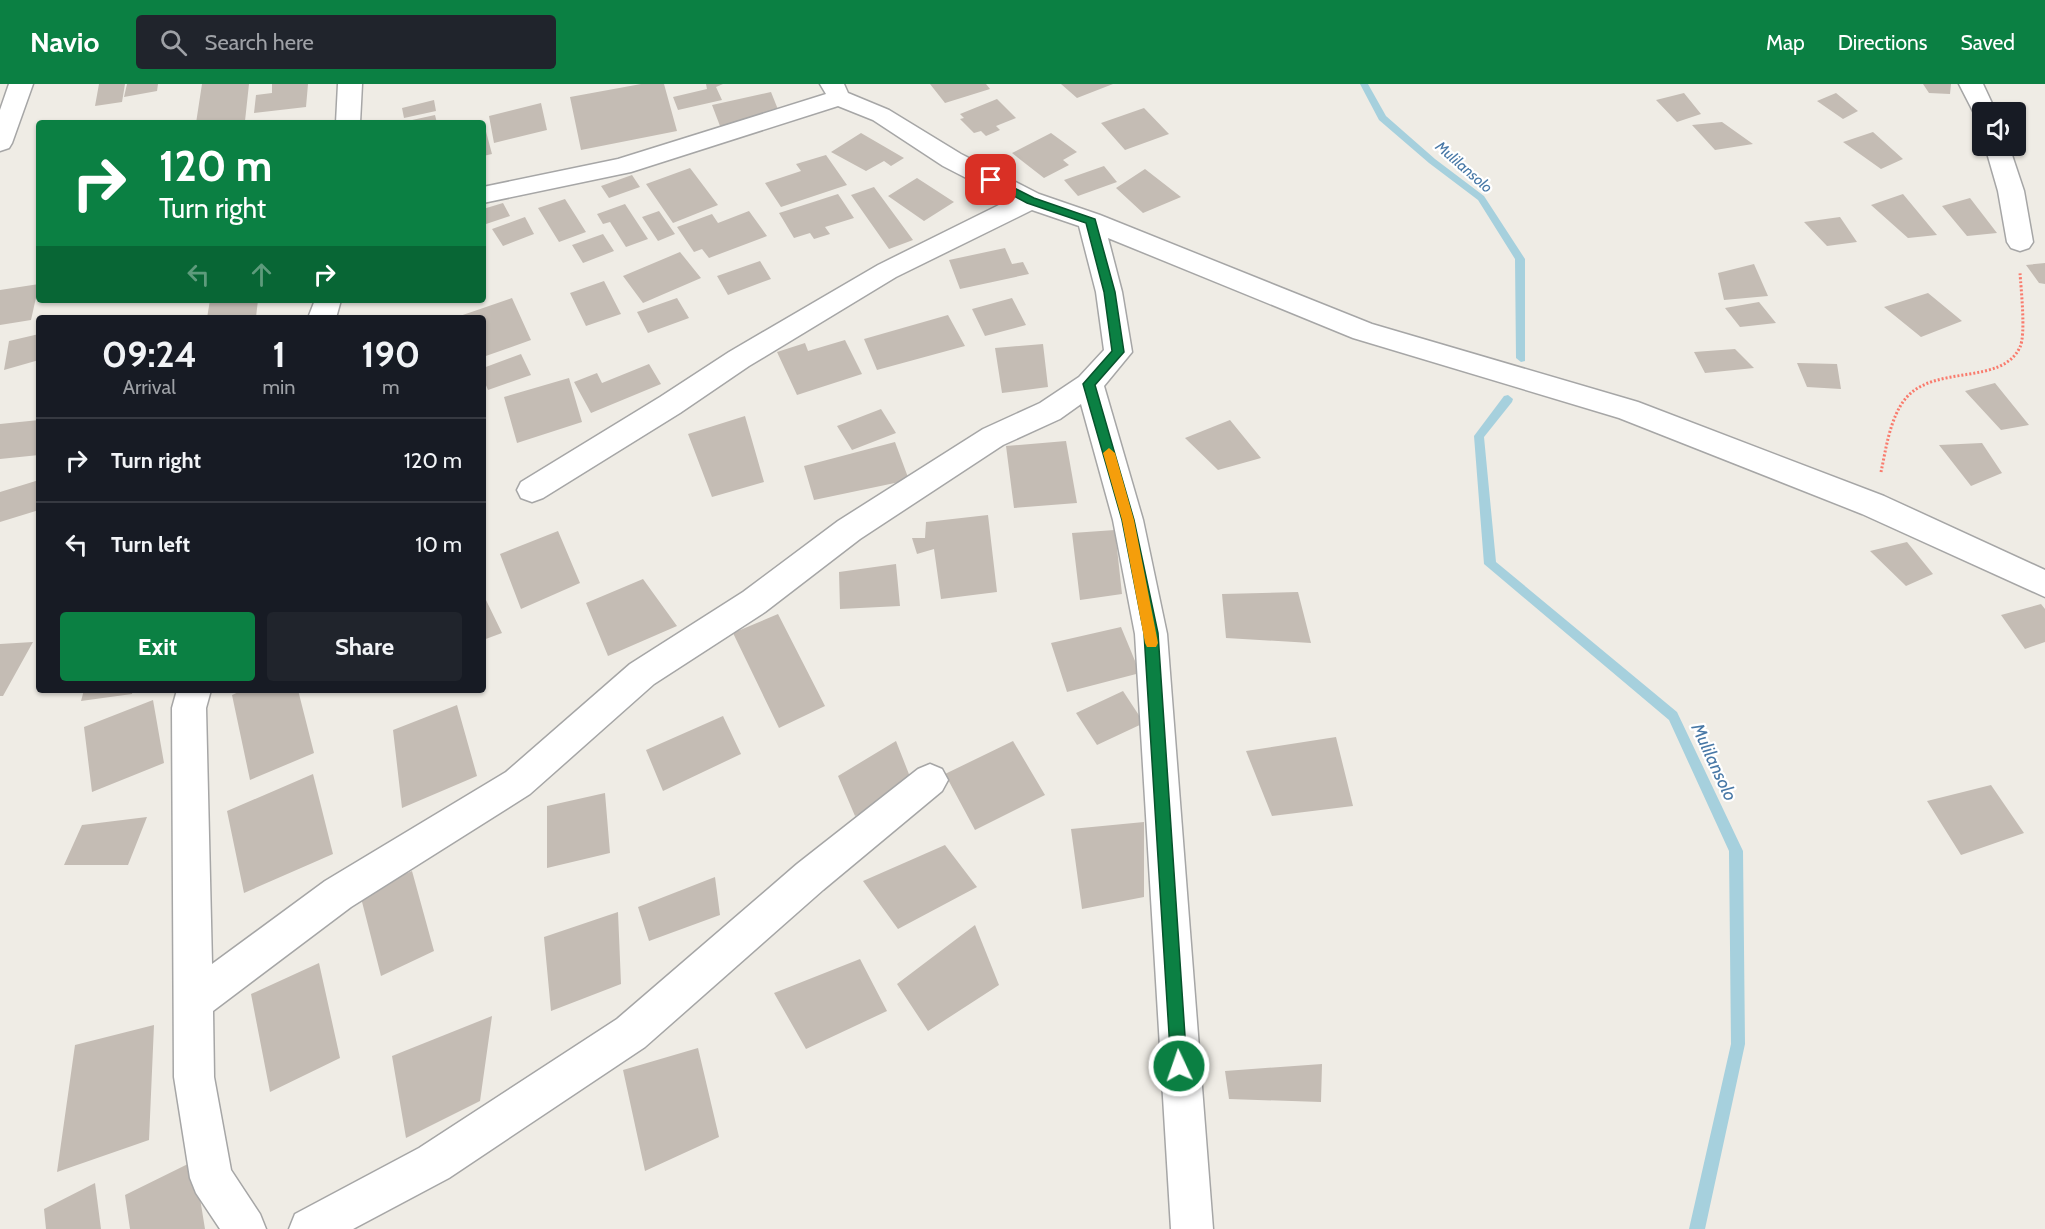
<!DOCTYPE html>
<style>
body{margin:0;font-family:Cabin,sans-serif;background:#20242c;color:#f1f3f6;height:100vh;display:flex;flex-direction:column;font-size:22px;white-space:nowrap}
*{box-sizing:border-box;margin:0}
p{font-size:20px;color:#9ea1a6}
.icon{flex:none;width:33px;height:33px;fill:none;stroke:currentColor;stroke-width:2;stroke-linecap:round;stroke-linejoin:round}
.map{position:relative;flex:1;overflow:hidden}
.panel{position:absolute;left:36px;top:231px;width:450px;height:378px;display:flex;flex-direction:column;background:#171b24;border-radius:6px;box-shadow:0 2px 4px #0004}
.panel>*{flex:none}
.banner{position:absolute;left:36px;top:36px;width:450px;height:183px;border-radius:6px;box-shadow:0 2px 4px #0004;background:#0b8043;color:#fff;overflow:hidden}
.buttons{position:absolute;left:1972px;top:18px;display:grid;gap:12px}
.buttons a{display:grid;place-items:center;width:54px;height:54px;border-radius:6px;background:#171b24;box-shadow:0 2px 4px #0004;font-size:30px}
.pin{position:absolute;display:grid;place-items:center;width:51px;height:51px;color:#fff;margin:-26px;border-radius:12px;box-shadow:0 3px 9px #0006}
.me{position:absolute;width:66px;margin:-33px;rotate:357deg;stroke-linejoin:round;filter:drop-shadow(0 0 4px #0008)}
.turn{display:flex;align-items:center;gap:21px;height:126px;padding:0 24px;font-size:27px}
.turn .icon{width:78px;height:78px;stroke-width:2.5}
.turn b{display:block;font-size:42px;line-height:51px}
.lanes{display:flex;align-items:center;height:57px;padding:0 24px;background:#0003;justify-content:center;gap:30px;direction:ltr}
.lanes .off{opacity:.35}
.eta{display:flex;justify-content:space-evenly;align-items:center;height:102px;text-align:center}
.eta b{font-size:36px;font-weight:700;line-height:42px}
.button{display:flex;gap:12px;margin-top:auto;padding:12px 24px}
.button a{flex:1;height:69px;border-radius:6px;background:#0b8043;color:#fff;font-size:24px;font-weight:700;line-height:69px;text-align:center}
.button a+a{background:#20242c;color:#f1f3f6}
ul{padding:0;list-style:none}
li{display:flex;align-items:center;gap:18px;height:84px;padding:0 24px;border-top:2px solid #363941}
li div{flex:1}
li b{display:block;font-size:22px}
li em{font-style:normal}
header{display:flex;align-items:center;gap:36px;box-sizing:border-box;height:84px;padding:0 30px;background:#0b8043;color:#fff}
header strong{font-size:28px}
nav{display:flex;gap:33px;margin-inline-start:auto;font-size:21px}
.search{width:420px;height:54px;background:#20242c;display:flex;align-items:center;gap:15px;box-sizing:border-box;padding:0 21px;border-radius:6px;color:#9ea1a6;font-size:22px}
.map>svg:first-child{display:block}
.lines{fill:none;stroke-linecap:round;stroke-linejoin:round}
.stream{fill:#a6d0dd;fill-rule:evenodd}
.building{fill:#c4bcb4}
.street-casing{stroke:#a6a6a6;stroke-width:3}
.path{stroke:#f97b6d;stroke-width:3;stroke-dasharray:2 2;stroke-linecap:butt}
.street{fill:#fff;fill-rule:evenodd}
.route{fill:#0b8043;stroke:#07532c;stroke-width:1.5}
.slow{fill:#f59e0b}
.labels{text-anchor:middle;dominant-baseline:central;stroke-width:4.5;stroke-linejoin:round;paint-order:stroke}
.far-water-label{font-size:15px;font-style:italic;fill:#4878a6;stroke:#fff}
.water-label{font-size:18px;font-style:italic;fill:#4878a6;stroke:#fff}
</style>
<header>
<strong>Navio</strong>
<div class="search"><svg class="icon" aria-label="search" viewBox="0 0 24 24"><circle cx="10" cy="10" r="6"/><path d="M15 15l6 6"/></svg>Search here</div>
<nav><a>Map</a><a>Directions</a><a>Saved</a></nav>
</header>
<div class="map">
<svg width="2045" height="1145" viewBox="0 0 2045 1145">
<rect width="100%" height="100%" fill="#efece5"/>
<g class="lines">
<path class="stream" d="M 1360,0 L 1368,0 L 1386,32 L 1435,75 L 1484,112 L 1525,175 L 1525,277 L 1521,278 L 1516,274 L 1515,175 L 1478,116 L 1429,79 L 1379,36 Z
M 1508,311 L 1513,315 L 1512,318 L 1484,353 L 1496,478 L 1677,628 L 1743,767 L 1745,960 L 1705,1145 L 1689,1145 L 1731,960 L 1729,767 L 1669,636 L 1484,480 L 1474,352 L 1504,312 Z"/>
</g>
<path class="building" d="M 99,0 L 125,0 L 122,18 L 95,22 Z
M 127,0 L 158,0 L 157,7 L 124,13 Z
M 202,0 L 249,0 L 245,37 L 196,39 Z
M 272,0 L 308,0 L 306,23 L 254,29 L 256,11 L 272,9 Z
M 641,0 L 664,0 L 677,47 L 581,66 L 570,13 Z
M 706,0 L 723,0 L 716,3 L 722,16 L 678,26 L 673,13 L 707,5 Z
M 930,0 L 986,0 L 990,5 L 945,19 Z
M 1061,0 L 1113,0 L 1077,14 Z
M 1923,0 L 1951,0 L 1950,10 L 1929,9 Z
M 771,8 L 779,28 L 720,42 L 712,21 Z
M 1684,9 L 1701,30 L 1677,38 L 1656,16 Z
M 1836,9 L 1858,27 L 1843,35 L 1817,17 Z
M 997,15 L 1016,34 L 996,42 L 1000,46 L 986,52 L 981,47 L 974,49 L 960,35 L 964,34 L 960,30 Z
M 434,16 L 436,27 L 404,34 L 402,24 Z
M 541,19 L 547,46 L 494,59 L 489,32 Z
M 1144,24 L 1169,50 L 1125,66 L 1101,39 Z
M 435,31 L 437,39 L 403,39 L 403,38 Z
M 1722,38 L 1753,60 L 1715,66 L 1692,41 Z
M 484,40 L 492,70 L 483,72 L 483,41 Z
M 1873,48 L 1903,75 L 1881,85 L 1843,58 Z
M 861,49 L 904,74 L 891,82 L 884,77 L 866,87 L 831,68 Z
M 1051,49 L 1077,68 L 1063,76 L 1069,81 L 1044,94 L 1012,69 Z
M 826,71 L 847,101 L 781,123 L 765,99 L 801,87 L 796,80 Z
M 1104,82 L 1117,98 L 1078,112 L 1064,96 Z
M 690,84 L 718,121 L 673,139 L 646,100 Z
M 1145,85 L 1181,113 L 1143,129 L 1116,104 Z
M 632,91 L 640,103 L 609,114 L 601,102 Z
M 917,94 L 954,118 L 924,137 L 888,112 Z
M 874,103 L 913,156 L 889,165 L 851,111 Z
M 838,110 L 854,134 L 825,143 L 830,150 L 814,155 L 810,149 L 794,154 L 779,129 Z
M 1903,110 L 1937,151 L 1908,154 L 1871,121 Z
M 1970,114 L 1997,149 L 1967,152 L 1942,122 Z
M 565,115 L 586,148 L 559,158 L 538,124 Z
M 503,119 L 510,132 L 483,141 L 483,125 Z
M 625,120 L 648,155 L 626,163 L 610,138 L 603,140 L 597,130 Z
M 659,127 L 675,150 L 658,157 L 642,133 Z
M 749,127 L 767,152 L 709,174 L 702,165 L 694,168 L 677,143 L 712,130 L 718,139 Z
M 525,133 L 534,150 L 503,162 L 492,145 Z
M 1840,133 L 1857,158 L 1827,162 L 1804,138 Z
M 603,150 L 614,167 L 583,179 L 572,161 Z
M 1005,164 L 1012,180 L 1023,178 L 1029,190 L 960,205 L 949,176 Z
M 680,168 L 701,194 L 643,219 L 623,192 Z
M 760,177 L 771,195 L 728,211 L 717,192 Z
M 2045,179 L 2045,200 L 2039,199 L 2026,181 Z
M 1754,180 L 1768,212 L 1724,216 L 1718,189 Z
M 604,197 L 621,230 L 586,242 L 570,209 Z
M 39,200 L 31,236 L 0,241 L 0,206 Z
M 1928,209 L 1962,237 L 1921,253 L 1884,223 Z
M 512,214 L 531,256 L 483,273 L 483,234 L 454,234 Z
M 677,214 L 689,234 L 648,249 L 637,228 Z
M 1012,214 L 1026,241 L 985,252 L 972,225 Z
M 210,216 L 258,216 L 256,233 L 207,234 Z
M 1759,218 L 1776,239 L 1740,243 L 1725,224 Z
M 948,231 L 965,262 L 877,286 L 864,255 Z
M 39,250 L 39,276 L 4,286 L 9,257 Z
M 845,256 L 862,290 L 797,311 L 777,268 L 805,259 L 808,267 Z
M 1043,260 L 1048,303 L 1002,309 L 995,264 Z
M 1735,265 L 1754,284 L 1705,289 L 1694,268 Z
M 521,270 L 531,291 L 488,306 L 483,294 L 483,284 Z
M 1797,279 L 1837,280 L 1841,305 L 1807,303 Z
M 649,280 L 661,300 L 591,329 L 574,298 L 597,289 L 602,299 Z
M 569,294 L 582,338 L 517,359 L 504,313 Z
M 1995,299 L 2029,341 L 2001,346 L 1965,307 Z
M 881,325 L 896,349 L 852,366 L 837,342 Z
M 745,332 L 764,398 L 712,413 L 688,350 Z
M 39,336 L 39,371 L 0,375 L 0,340 Z
M 1230,336 L 1261,374 L 1218,386 L 1185,354 Z
M 1066,357 L 1077,419 L 1014,424 L 1006,362 Z
M 895,358 L 909,396 L 814,416 L 804,382 Z
M 1982,359 L 2002,389 L 1971,402 L 1939,361 Z
M 39,396 L 39,426 L 0,438 L 0,408 Z
M 988,431 L 997,508 L 941,515 L 934,465 L 917,470 L 912,454 L 925,454 L 926,438 Z
M 1115,446 L 1122,510 L 1080,516 L 1072,449 Z
M 558,447 L 580,499 L 521,525 L 500,470 Z
M 1907,458 L 1933,490 L 1906,502 L 1870,467 Z
M 896,480 L 900,522 L 840,525 L 839,488 Z
M 643,495 L 677,542 L 608,572 L 586,519 Z
M 1298,508 L 1311,559 L 1226,554 L 1222,510 Z
M 485,514 L 502,549 L 483,556 L 483,515 Z
M 2041,520 L 2045,525 L 2045,558 L 2025,565 L 2001,531 Z
M 778,530 L 825,622 L 779,644 L 733,549 Z
M 1121,543 L 1140,589 L 1067,608 L 1051,559 Z
M 33,558 L 3,612 L 0,612 L 0,560 Z
M 84,606 L 133,606 L 132,610 L 81,617 Z
M 243,606 L 298,606 L 314,669 L 250,696 L 232,611 Z
M 1123,607 L 1144,639 L 1097,661 L 1076,629 Z
M 153,616 L 164,679 L 92,708 L 84,643 Z
M 457,621 L 477,692 L 402,724 L 393,646 Z
M 723,632 L 741,670 L 663,707 L 646,666 Z
M 1336,653 L 1353,722 L 1272,732 L 1246,667 Z
M 896,657 L 914,703 L 855,732 L 838,692 Z
M 1013,657 L 1045,711 L 975,746 L 945,690 Z
M 313,690 L 333,770 L 244,809 L 227,727 Z
M 1991,701 L 2024,749 L 1961,771 L 1927,717 Z
M 605,709 L 610,769 L 547,784 L 547,722 Z
M 147,733 L 128,781 L 64,781 L 82,741 Z
M 1144,738 L 1144,813 L 1082,825 L 1071,745 Z
M 945,761 L 977,803 L 898,845 L 863,797 Z
M 412,787 L 434,867 L 381,892 L 360,810 Z
M 715,793 L 720,831 L 649,857 L 638,823 Z
M 618,828 L 621,900 L 551,927 L 544,853 Z
M 975,841 L 999,901 L 928,947 L 897,900 Z
M 860,875 L 887,927 L 806,965 L 774,909 Z
M 319,879 L 340,974 L 270,1008 L 251,910 Z
M 492,932 L 480,1017 L 406,1054 L 392,972 Z
M 154,941 L 149,1056 L 57,1088 L 75,961 Z
M 698,964 L 719,1053 L 645,1087 L 623,986 Z
M 1322,980 L 1321,1018 L 1229,1015 L 1225,987 Z
M 194,1077 L 205,1145 L 130,1145 L 125,1111 Z
M 95,1099 L 101,1145 L 46,1145 L 44,1125 Z"/>
<g class="lines">
<defs>
<path id="street" d="M 9,0 L 33,0 L 12,59 L 9,64 L 0,67 L 0,26 Z
M 338,0 L 362,0 L 360,39 L 336,39 Z
M 820,0 L 844,0 L 848,9 L 889,26 L 961,70 L 1039,110 L 1100,131 L 1372,240 L 1638,318 L 1884,412 L 2045,486 L 2045,513 L 1862,430 L 1619,334 L 1353,254 L 1108,154 L 1122,208 L 1132,268 L 1104,302 L 1143,436 L 1167,550 L 1213,1145 L 1171,1145 L 1135,550 L 1113,436 L 1081,320 L 1060,335 L 1003,361 L 860,455 L 765,528 L 654,600 L 530,710 L 351,823 L 213,927 L 214,993 L 231,1086 L 260,1130 L 266,1145 L 220,1145 L 196,1109 L 190,1094 L 174,993 L 172,624 L 177,606 L 211,606 L 206,624 L 212,880 L 325,797 L 506,688 L 630,580 L 743,508 L 838,437 L 983,345 L 1040,319 L 1079,293 L 1104,266 L 1096,208 L 1079,142 L 1032,126 L 896,193 L 749,282 L 680,329 L 543,414 L 532,418 L 521,414 L 517,406 L 521,398 L 660,313 L 729,268 L 878,181 L 1009,116 L 943,82 L 873,36 L 838,22 L 631,88 L 483,119 L 483,103 L 618,75 L 826,10 Z
M 1959,0 L 1983,0 L 1996,28 L 1983,28 L 1983,35 L 1976,33 Z
M 1985,62 L 2009,62 L 2024,107 L 2033,158 L 2029,164 L 2020,167 L 2011,164 L 2007,158 L 1998,107 Z
M 315,216 L 341,216 L 336,234 L 308,234 Z
M 930,680 L 942,685 L 948,696 L 942,707 L 823,806 L 645,963 L 449,1094 L 353,1145 L 289,1145 L 295,1130 L 419,1064 L 617,935 L 797,780 L 918,685 Z"/>
</defs>
<use href="#street" class="street-casing"/>
<path class="path" d="M 1881,388 C 1886,365 1890,333 1906,314 C 1935,280 2002,302 2020,263 C 2026,250 2021,205 2020,189"/>
<use href="#street" class="street"/>
</g>
<path class="route" d="M 991,92 L 1034,114 L 1095,135 L 1115,208 L 1124,268 L 1095,301 L 1134,436 L 1158,549 L 1187,982 L 1185,987 L 1179,990 L 1173,987 L 1171,982 L 1144,549 L 1122,436 L 1083,300 L 1112,267 L 1104,208 L 1086,139 L 1027,119 L 987,98 L 986,96 Z"/>
<path class="slow" d="M 1109,364 L 1115,369 L 1134,436 L 1158,559 L 1156,563 L 1147,563 L 1145,559 L 1122,436 L 1103,369 Z"/>
<g class="labels">
<g class="far-water-label">
<text transform="translate(1464 83) rotate(41)">Mulilansolo</text>
</g>
<g class="water-label">
<text transform="translate(1714 678) rotate(65)">Mulilansolo</text>
</g>
</g>
</svg>
<div class="buttons">
<a><svg class="icon" aria-label="sound" viewBox="0 0 24 24"><path d="M4 9h4l5-4v14l-5-4H4zM17 9q2 3 0 6"/></svg></a>
</div>
<div class="pin" style="left:991px;top:96px;background:#d93025"><svg class="icon" aria-label="arrive" viewBox="0 0 24 24"><path d="M6 21V4h12l-3 4 3 4H6"/></svg></div>
<svg class="me" style="left:1179px;top:982px" viewBox="-20 -20 40 40"><circle r="17" fill="#0b8043" stroke="#fff" stroke-width="3"/><path d="M0-11L8 9 0 5-8 9z" fill="#fff"/></svg>
<div class="banner">
<div class="turn"><svg class="icon" aria-label="right" viewBox="0 0 24 24"><path d="M7 20v-9h11M14 6l5 5-5 5"/></svg><div><b>120 m</b>Turn right</div></div>
<div class="lanes"><svg class="icon off" aria-label="left" viewBox="0 0 24 24"><path d="M17 20v-9H6M10 6l-5 5 5 5"/></svg><svg class="icon off" aria-label="ahead" viewBox="0 0 24 24"><path d="M12 20V5M6 11l6-6 6 6"/></svg><svg class="icon" aria-label="right" viewBox="0 0 24 24"><path d="M7 20v-9h11M14 6l5 5-5 5"/></svg></div>
</div>
<section class="panel">
<div class="eta">
<div><b>09:24</b><p>Arrival</p></div>
<div><b>1</b><p>min</p></div>
<div><b>190</b><p>m</p></div>
</div>
<ul>
<li><svg class="icon" aria-label="right" viewBox="0 0 24 24"><path d="M7 20v-9h11M14 6l5 5-5 5"/></svg><div><b>Turn right</b></div><em>120 m</em></li>
<li><svg class="icon" aria-label="left" viewBox="0 0 24 24"><path d="M17 20v-9H6M10 6l-5 5 5 5"/></svg><div><b>Turn left</b></div><em>10 m</em></li>
</ul>
<div class="button"><a>Exit</a><a>Share</a></div>
</section>
</div>
